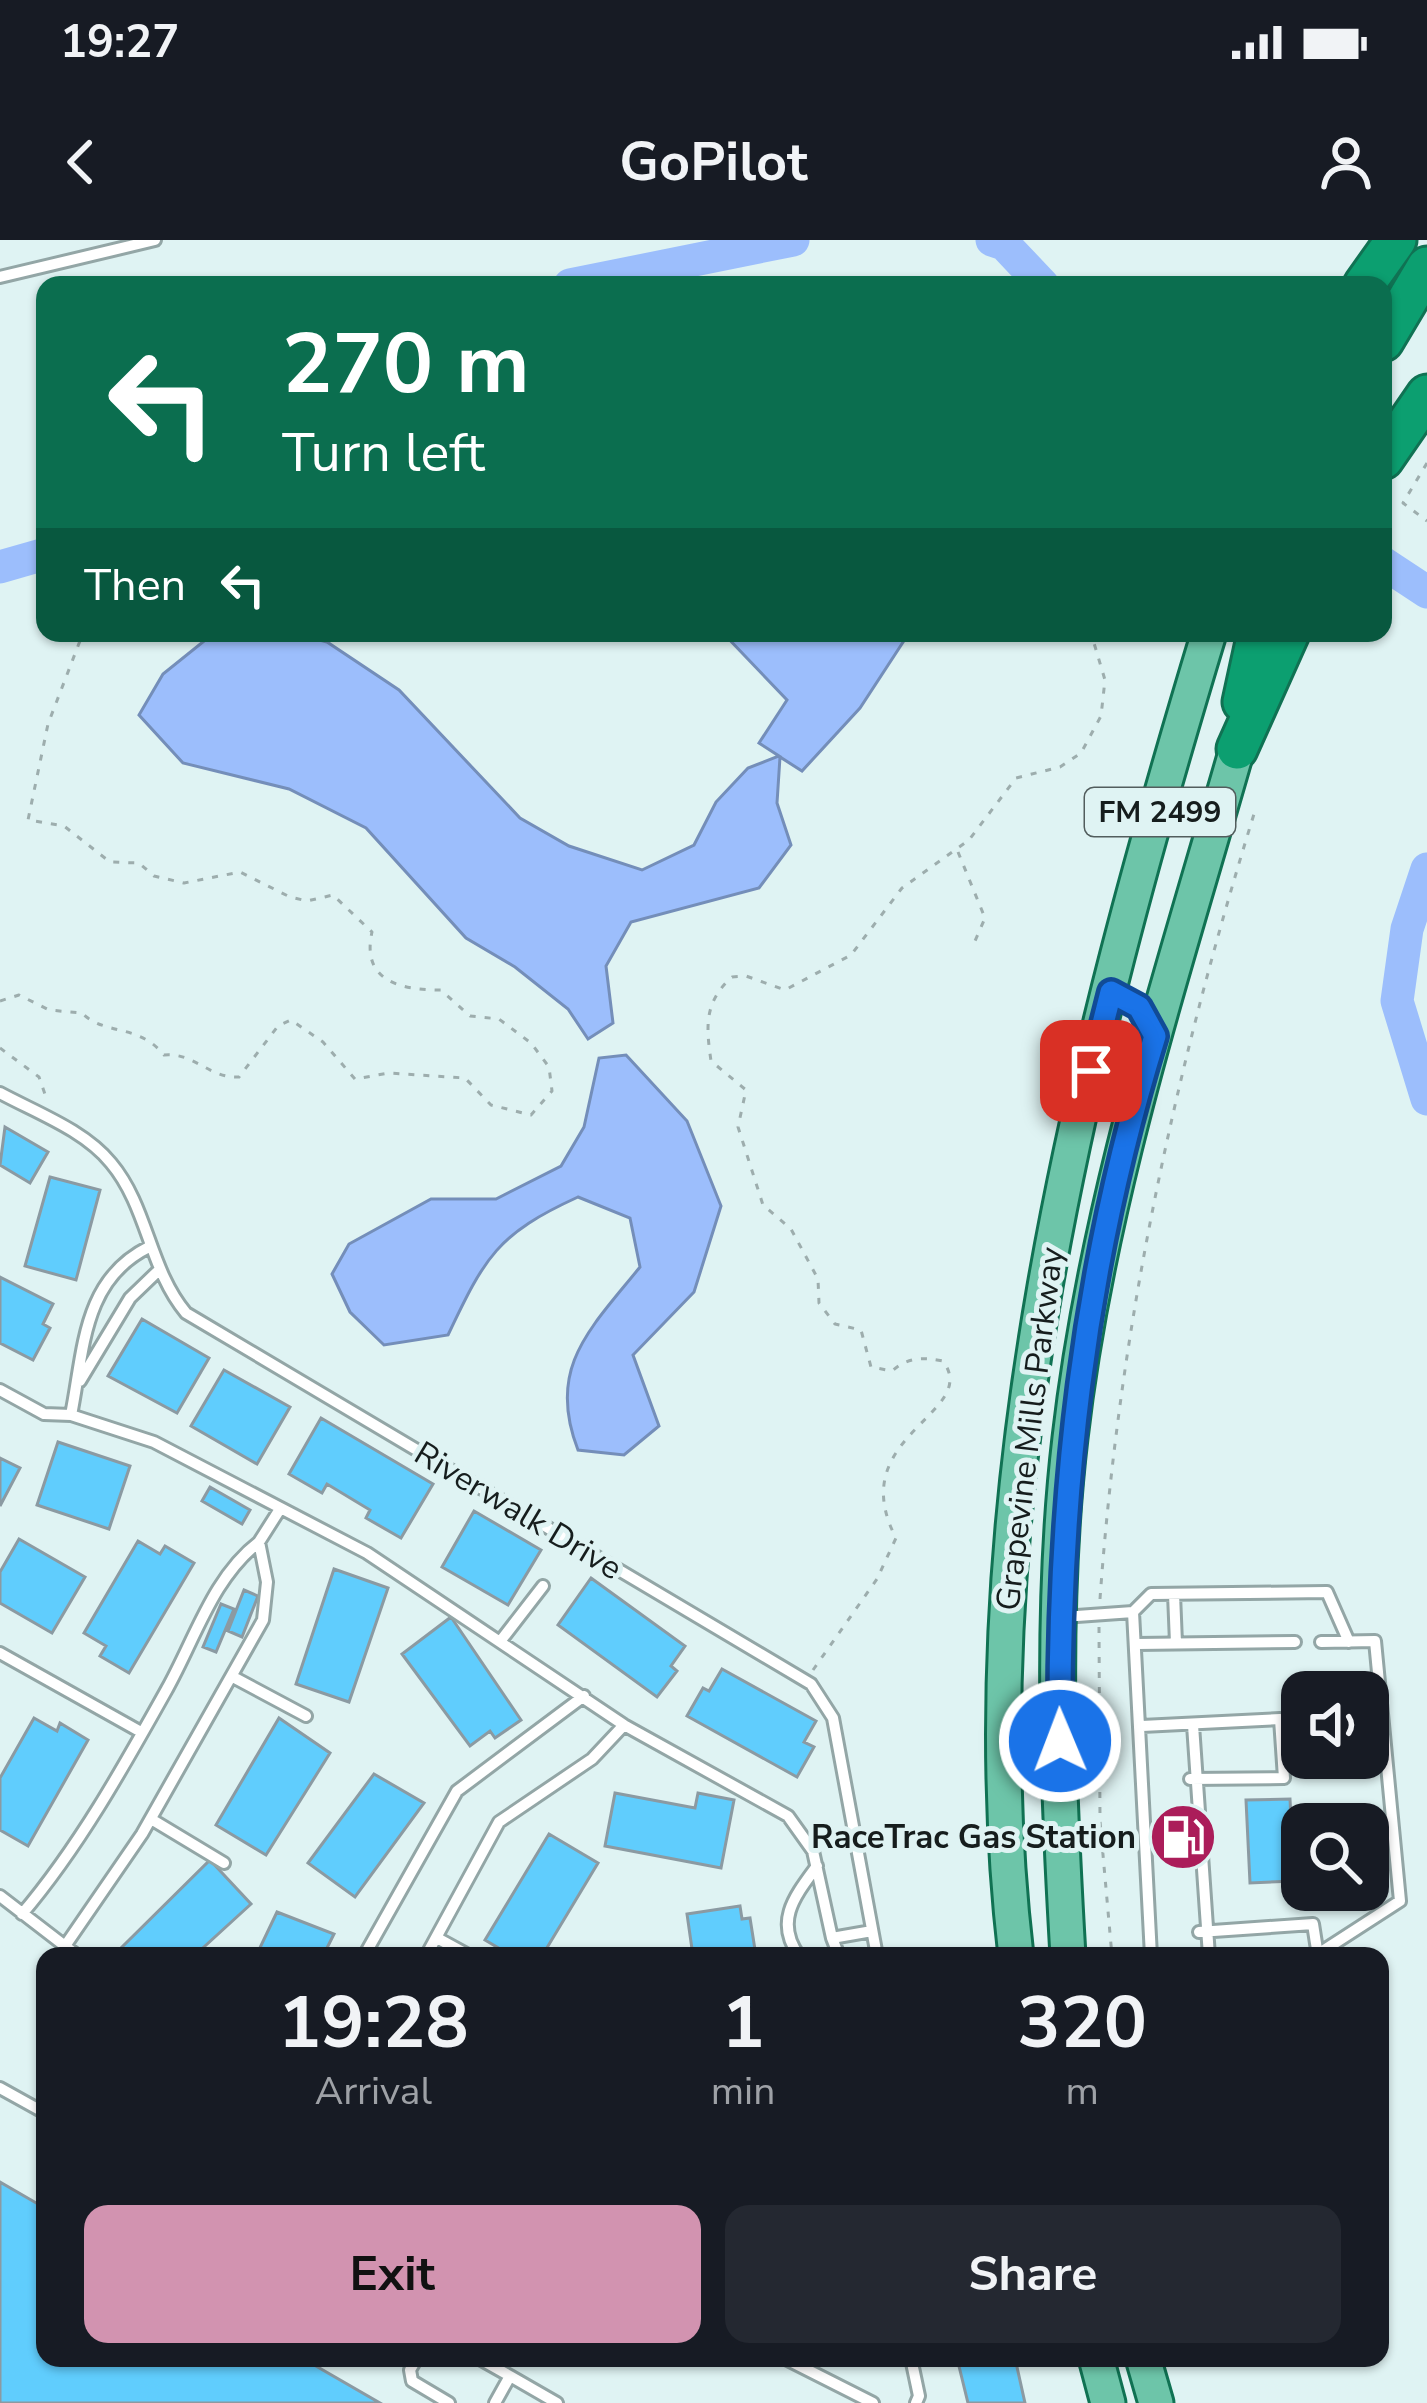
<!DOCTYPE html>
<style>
body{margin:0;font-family:"Nunito Sans",sans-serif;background:#242831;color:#f1f3f6;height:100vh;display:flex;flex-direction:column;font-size:45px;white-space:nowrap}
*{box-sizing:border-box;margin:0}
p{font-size:39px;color:#9ea1a6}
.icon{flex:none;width:66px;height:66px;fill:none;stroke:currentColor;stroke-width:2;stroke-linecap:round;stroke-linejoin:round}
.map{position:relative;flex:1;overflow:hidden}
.sheet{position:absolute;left:36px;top:1707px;width:1353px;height:420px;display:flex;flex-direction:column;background:#171b24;border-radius:24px;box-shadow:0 3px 9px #0004}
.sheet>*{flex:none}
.top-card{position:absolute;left:36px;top:36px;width:1356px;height:366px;border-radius:24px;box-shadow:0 3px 9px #0004;background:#0b6e4f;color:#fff;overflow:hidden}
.controls{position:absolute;left:1281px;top:1431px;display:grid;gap:24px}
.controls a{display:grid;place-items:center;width:108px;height:108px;border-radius:24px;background:#171b24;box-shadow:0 3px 9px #0004;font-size:60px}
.pin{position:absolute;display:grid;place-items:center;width:102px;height:102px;color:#fff;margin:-51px;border-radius:24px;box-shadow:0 6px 18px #0006}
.me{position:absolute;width:132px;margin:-66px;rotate:359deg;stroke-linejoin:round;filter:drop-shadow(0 0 9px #0008)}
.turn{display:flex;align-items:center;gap:42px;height:252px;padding:0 48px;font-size:54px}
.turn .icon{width:156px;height:156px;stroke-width:2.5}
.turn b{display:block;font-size:84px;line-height:102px}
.then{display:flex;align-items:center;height:114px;padding:0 48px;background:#0003;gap:24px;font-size:45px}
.eta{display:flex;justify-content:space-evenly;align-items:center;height:204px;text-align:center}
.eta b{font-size:72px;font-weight:700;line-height:84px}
.cta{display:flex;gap:24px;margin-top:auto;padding:24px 48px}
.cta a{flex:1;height:138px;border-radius:24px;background:#d293b0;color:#111;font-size:48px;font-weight:700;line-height:138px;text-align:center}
.cta a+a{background:#242831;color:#f1f3f6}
.status{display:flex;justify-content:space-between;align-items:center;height:84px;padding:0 60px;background:#171b24;direction:ltr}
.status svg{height:33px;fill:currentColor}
header{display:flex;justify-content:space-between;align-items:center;height:156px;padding:0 48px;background:#171b24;font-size:54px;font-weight:700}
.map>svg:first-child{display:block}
.water{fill:#9cbefc;stroke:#748eb9;stroke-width:3}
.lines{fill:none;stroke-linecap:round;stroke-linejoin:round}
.river{stroke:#9cbefc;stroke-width:33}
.building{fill:#60cdfd;stroke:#8b9aa2;stroke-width:3}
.service-casing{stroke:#93a6a6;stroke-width:16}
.primary-casing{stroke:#107253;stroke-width:39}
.motorway-casing{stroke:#107253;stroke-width:45}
.path{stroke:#9dadad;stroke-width:3;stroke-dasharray:6 9;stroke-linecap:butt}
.service{stroke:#fff;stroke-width:10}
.primary{stroke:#6dc5a9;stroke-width:33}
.motorway{stroke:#0c9f70;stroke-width:39}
.route-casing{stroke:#114b97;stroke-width:30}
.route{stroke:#1a73e8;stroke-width:21}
.labels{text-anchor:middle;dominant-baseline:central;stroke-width:10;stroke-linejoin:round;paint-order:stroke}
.shield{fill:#dff3f3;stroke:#525d5d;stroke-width:3}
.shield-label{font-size:30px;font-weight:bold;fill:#161d1d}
.street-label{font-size:33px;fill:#161d1d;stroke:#dff3f3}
.poi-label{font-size:33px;font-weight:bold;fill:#161d1d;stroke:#dff3f3;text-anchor:end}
</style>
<div class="status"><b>19:27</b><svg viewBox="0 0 49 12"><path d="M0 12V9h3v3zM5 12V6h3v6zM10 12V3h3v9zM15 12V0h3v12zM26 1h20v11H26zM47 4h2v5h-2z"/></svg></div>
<header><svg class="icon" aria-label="back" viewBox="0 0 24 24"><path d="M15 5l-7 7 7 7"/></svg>GoPilot<svg class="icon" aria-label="person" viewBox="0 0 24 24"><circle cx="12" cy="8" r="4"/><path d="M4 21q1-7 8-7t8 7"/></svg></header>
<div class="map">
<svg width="1427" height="2163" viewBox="0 0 1427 2163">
<rect width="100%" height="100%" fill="#dff3f3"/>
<path class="water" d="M 214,393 L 293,393 L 327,402 L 399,450 L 520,578 L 569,606 L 642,630 L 694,605 L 716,562 L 748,528 L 779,516 L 759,503 L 787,460 L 723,393 L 909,393 L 860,468 L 802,531 L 780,517 L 777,563 L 791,605 L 759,648 L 631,682 L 606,726 L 613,783 L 588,799 L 568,769 L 515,727 L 466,698 L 366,588 L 289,549 L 183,523 L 139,475 L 163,434 Z
M 626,815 L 687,881 L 721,966 L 694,1052 L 633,1115 L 659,1186 L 624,1215 L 578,1210 C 546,1128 590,1089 640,1027 L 630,978 L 578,957 C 497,994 485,1017 448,1095 L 384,1105 L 350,1072 L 332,1034 L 349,1004 L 431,959 L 496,959 L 561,926 L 584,887 L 599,818 Z"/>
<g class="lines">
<path class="river" d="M 992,0 L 1004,4 L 1043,45
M 570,45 L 793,0
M 1383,323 L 1427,352
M 0,327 L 45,314
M 1427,629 L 1407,689 L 1397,761 L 1427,859"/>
</g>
<path class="building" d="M 5,887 L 48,912 L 30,943 L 0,925 Z
M 50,937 L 100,950 L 76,1040 L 25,1026 Z
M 0,1037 L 53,1064 L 43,1084 L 50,1088 L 33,1120 L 0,1103 Z
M 142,1079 L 209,1118 L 177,1173 L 108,1136 Z
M 224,1130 L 290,1167 L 257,1224 L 191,1186 Z
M 321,1178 L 433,1244 L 401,1298 L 366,1278 L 370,1270 L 327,1244 L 322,1253 L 289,1234 Z
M 58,1202 L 130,1226 L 109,1289 L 37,1265 Z
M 0,1218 L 20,1228 L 0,1266 Z
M 210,1247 L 250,1270 L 242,1284 L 202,1261 Z
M 474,1271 L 541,1310 L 508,1365 L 442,1327 Z
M 19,1299 L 85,1337 L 52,1393 L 0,1363 L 0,1332 Z
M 138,1301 L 160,1314 L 165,1306 L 194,1323 L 129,1433 L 100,1416 L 106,1406 L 84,1393 Z
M 334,1329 L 388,1348 L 349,1462 L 296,1444 Z
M 591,1338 L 685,1406 L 671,1426 L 677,1431 L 657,1457 L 558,1385 Z
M 244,1350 L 258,1356 L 242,1397 L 228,1391 Z
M 221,1364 L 234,1369 L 216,1412 L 203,1407 Z
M 451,1377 L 521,1480 L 495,1498 L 490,1491 L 470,1506 L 402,1414 Z
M 722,1429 L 816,1481 L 804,1502 L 814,1507 L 797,1537 L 687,1476 L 703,1448 L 709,1451 Z
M 34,1478 L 57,1491 L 60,1483 L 88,1500 L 28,1606 L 0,1590 L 0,1538 Z
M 279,1478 L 330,1513 L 266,1615 L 216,1585 Z
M 374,1534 L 424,1563 L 355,1657 L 308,1623 Z
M 615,1553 L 695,1568 L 698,1553 L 734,1560 L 721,1628 L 605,1606 Z
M 1290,1559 L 1294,1641 L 1250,1643 L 1246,1560 Z
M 549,1594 L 598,1623 L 542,1716 L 519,1709 L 512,1716 L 485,1700 Z
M 210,1620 L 251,1664 L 194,1716 L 127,1716 L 120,1709 Z
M 740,1666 L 742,1679 L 750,1678 L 756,1716 L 693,1716 L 687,1674 Z
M 277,1672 L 334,1694 L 323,1716 L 256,1716 Z
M 0,1942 L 45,1968 L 45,2118 L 302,2118 L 380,2163 L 0,2163 Z
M 957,2118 L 1015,2118 L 1025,2163 L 968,2163 Z"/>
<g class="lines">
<defs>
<path id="service" d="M 0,37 L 155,0
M 0,853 C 37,873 84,890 111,923 C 148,967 149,1029 186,1073 L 811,1444 L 833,1478 L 877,1716
M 80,1141 L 130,1058 L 157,1032
M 0,1150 L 44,1174 L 71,1175 C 84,1111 82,1040 149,1007
M 71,1175 L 154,1202 L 367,1313 L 624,1485 L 788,1576 L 813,1611 L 832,1698 L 872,1691
M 1174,1354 L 1176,1403
M 1133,1372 L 1151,1716
M 1063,1377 L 1133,1372 L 1151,1354 L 1327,1352 L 1349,1402
M 502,1399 L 543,1346
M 1137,1404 L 1295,1402
M 0,1413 L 141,1492
M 233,1437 L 306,1476
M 1193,1485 L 1209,1716
M 1142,1486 L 1280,1479 L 1284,1538 L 1190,1539
M 151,1579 L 224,1623
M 0,1656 L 78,1716
M 22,1674 C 79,1607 124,1526 167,1449 C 195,1399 213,1337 259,1302
M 1199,1692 L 1313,1684 L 1318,1716
M 437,1698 L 470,1716
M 832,1698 L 839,1716
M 65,1706 L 142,1594 L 263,1380 L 267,1342 L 259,1302 L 280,1269
M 1318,1714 L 1400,1661 L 1375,1401 L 1321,1402
M 364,1716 L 457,1551 L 584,1456
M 426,1716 L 499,1582 L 592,1519 L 624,1485
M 799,1716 C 774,1681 795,1656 817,1626
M 0,1848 L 45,1873
M 417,2118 L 410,2130 L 412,2141 L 449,2163
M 478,2118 L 510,2136
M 784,2118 L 873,2163
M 911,2118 L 919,2156 L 916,2163
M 495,2163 L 510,2136 L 557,2163"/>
<path id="primary" d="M 1016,1716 C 964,1273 1081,815 1209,393
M 1068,1716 C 1058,1545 1050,1369 1070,1198 C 1097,962 1172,736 1237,509
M 1096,2118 L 1108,2163
M 1143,2118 L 1156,2163"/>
<path id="motorway" d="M 1364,45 L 1396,0
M 1383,101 L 1427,27
M 1383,219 L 1427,155
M 1243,462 L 1258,393
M 1237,509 L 1289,393"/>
</defs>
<use href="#service" class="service-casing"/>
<use href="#primary" class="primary-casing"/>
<use href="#motorway" class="motorway-casing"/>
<path class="path" d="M 1427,223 L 1403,263 L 1427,281
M 958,612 L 985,678 L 975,701
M 0,761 L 19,755 L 49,770 L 82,773 C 105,796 138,783 164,815 C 194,812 210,839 239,837 L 278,786 L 291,780 L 323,802 L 355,839 L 389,833 L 465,838 L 491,865 L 531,875 L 552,851 L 549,827 L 531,803 L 499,779 L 470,776 L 441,750 C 400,750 361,741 372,692 L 333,655 L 307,661 L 290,657 L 240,632 L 184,643 L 154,636 L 139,623 L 110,622 L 64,586 L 28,580 L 48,484 L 83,393
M 0,808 L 39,837 L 46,857
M 1100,1359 C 1119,1090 1174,832 1254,574
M 1099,1387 L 1100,1581 L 1112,1716
M 813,1430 L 877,1339 L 896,1298 C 842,1195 982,1174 943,1121 C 922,1117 908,1117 892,1131 L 871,1127 L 861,1090 L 835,1084 L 819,1063 L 818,1039 L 791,989 L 763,965 L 738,887 L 746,850 L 711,821 C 706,786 704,762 732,737 L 746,736 L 785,750 L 851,715 L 902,648 L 969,600 L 1016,538 L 1060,527 L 1081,513 L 1101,476 L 1105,440 L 1091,393"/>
<use href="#service" class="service"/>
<use href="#primary" class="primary"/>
<use href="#motorway" class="motorway"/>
</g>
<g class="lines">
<defs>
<path id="route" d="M 1060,1501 C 1058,1258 1083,1029 1155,796 L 1139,767 L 1111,752 L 1091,831"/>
</defs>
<use href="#route" class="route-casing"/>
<use href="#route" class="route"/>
</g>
<defs>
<symbol id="fuel-disc" viewBox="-11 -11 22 22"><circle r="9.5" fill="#ab1d5a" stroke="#dff3f3"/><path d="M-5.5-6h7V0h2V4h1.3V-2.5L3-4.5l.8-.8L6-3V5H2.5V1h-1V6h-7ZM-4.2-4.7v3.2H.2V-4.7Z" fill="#fff"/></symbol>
</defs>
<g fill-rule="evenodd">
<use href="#fuel-disc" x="1145" y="1559" width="76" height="76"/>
</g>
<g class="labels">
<rect class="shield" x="1085" y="548" width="150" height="48" rx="9"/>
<g class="shield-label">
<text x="1160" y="572">FM 2499</text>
</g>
<g class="street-label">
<text transform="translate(1030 1189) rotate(-83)">Grapevine Mills Parkway</text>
<text transform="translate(518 1271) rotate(31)">Riverwalk Drive</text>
</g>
<g class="poi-label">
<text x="1136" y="1597">RaceTrac Gas Station</text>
</g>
</g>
</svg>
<div class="controls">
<a><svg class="icon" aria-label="sound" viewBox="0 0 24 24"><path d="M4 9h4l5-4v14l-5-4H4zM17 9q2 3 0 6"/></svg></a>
<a><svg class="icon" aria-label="search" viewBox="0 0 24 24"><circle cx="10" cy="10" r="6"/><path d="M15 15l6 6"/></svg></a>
</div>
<div class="pin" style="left:1091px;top:831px;background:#d93025"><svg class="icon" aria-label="arrive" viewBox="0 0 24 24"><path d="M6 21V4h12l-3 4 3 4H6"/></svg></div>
<svg class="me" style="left:1060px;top:1501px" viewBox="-20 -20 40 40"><circle r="17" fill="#1a73e8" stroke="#fff" stroke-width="3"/><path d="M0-11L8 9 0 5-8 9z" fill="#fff"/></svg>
<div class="top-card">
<div class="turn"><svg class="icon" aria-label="left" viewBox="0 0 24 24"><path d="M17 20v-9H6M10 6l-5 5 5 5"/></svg><div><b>270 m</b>Turn left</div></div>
<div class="then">Then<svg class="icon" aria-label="left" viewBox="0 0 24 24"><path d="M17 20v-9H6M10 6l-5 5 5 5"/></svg></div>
</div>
<section class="sheet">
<div class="eta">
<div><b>19:28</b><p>Arrival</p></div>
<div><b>1</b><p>min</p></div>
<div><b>320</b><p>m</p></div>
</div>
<div class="cta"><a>Exit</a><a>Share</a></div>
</section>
</div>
